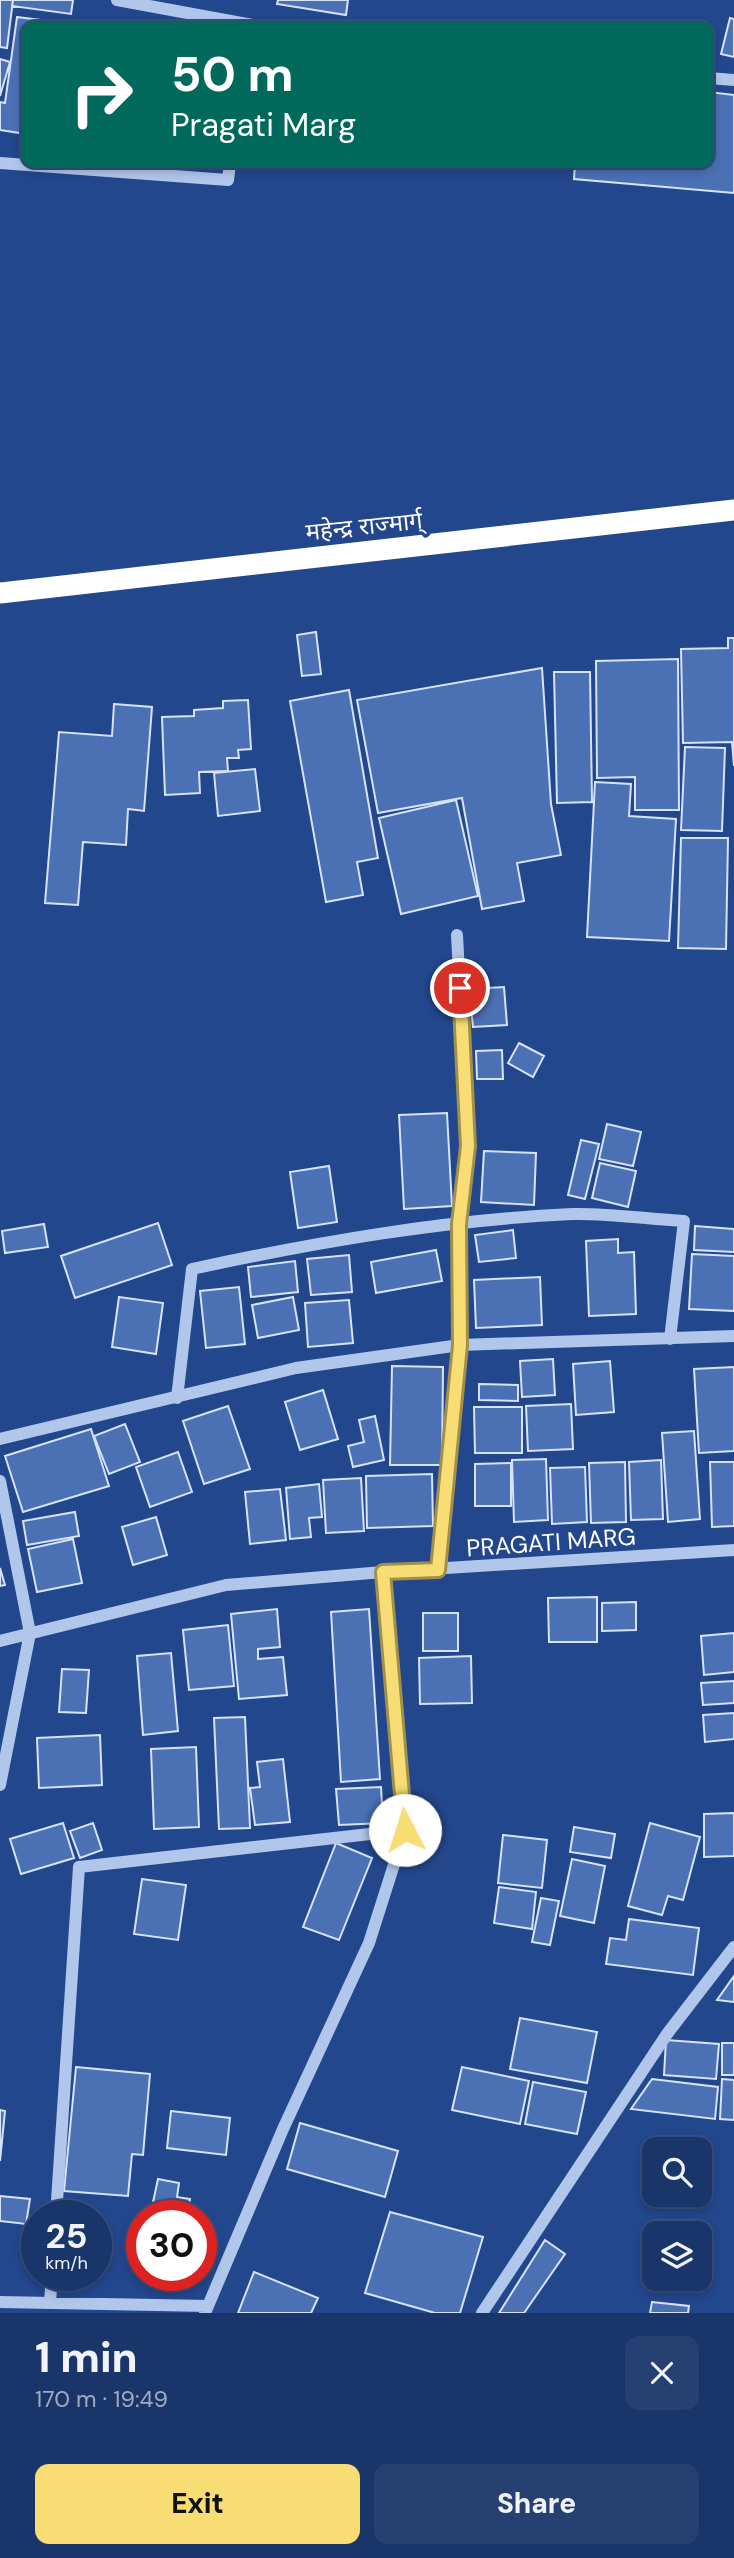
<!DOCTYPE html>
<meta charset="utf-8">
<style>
body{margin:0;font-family:"DM Sans","Noto Sans Devanagari",sans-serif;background:#274072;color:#f1f3f6;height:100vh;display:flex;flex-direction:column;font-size:26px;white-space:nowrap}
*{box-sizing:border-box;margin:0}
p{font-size:23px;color:#9fabc1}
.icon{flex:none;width:38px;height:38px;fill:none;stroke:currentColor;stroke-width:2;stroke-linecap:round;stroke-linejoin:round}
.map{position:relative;height:2313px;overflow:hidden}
.details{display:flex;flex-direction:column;background:#1a356a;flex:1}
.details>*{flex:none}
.hud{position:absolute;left:21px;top:21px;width:693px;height:147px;border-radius:14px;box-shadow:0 4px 10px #0003,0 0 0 2px #38507e;background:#00695c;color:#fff;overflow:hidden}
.controls{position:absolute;left:642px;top:2137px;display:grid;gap:14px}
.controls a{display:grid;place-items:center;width:70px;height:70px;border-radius:14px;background:#1a356a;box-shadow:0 4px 10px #0003,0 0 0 2px #38507e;font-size:35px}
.speed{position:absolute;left:21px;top:2200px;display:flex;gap:14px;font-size:35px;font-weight:700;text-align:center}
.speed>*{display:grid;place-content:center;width:91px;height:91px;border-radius:50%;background:#1a356a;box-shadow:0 4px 10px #0003,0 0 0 2px #38507e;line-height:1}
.speed small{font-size:18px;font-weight:400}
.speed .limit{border:10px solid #d22;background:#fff;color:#111}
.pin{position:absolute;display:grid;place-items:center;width:60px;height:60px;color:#fff;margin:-30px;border:4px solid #fff;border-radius:50%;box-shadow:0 2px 7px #0007}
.me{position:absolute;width:77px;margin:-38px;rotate:355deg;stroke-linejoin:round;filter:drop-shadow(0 0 5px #0008)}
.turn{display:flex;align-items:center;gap:24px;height:147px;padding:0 35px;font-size:32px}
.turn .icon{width:91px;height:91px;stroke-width:2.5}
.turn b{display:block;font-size:49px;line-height:60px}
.round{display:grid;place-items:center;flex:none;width:74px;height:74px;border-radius:14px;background:#274072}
.summary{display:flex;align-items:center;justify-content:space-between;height:119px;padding:0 35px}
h1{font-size:42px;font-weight:800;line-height:52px}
.primary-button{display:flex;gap:14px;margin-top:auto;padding:14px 35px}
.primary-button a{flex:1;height:80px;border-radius:14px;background:#f7dd74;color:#111;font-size:28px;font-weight:800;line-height:80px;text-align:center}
.primary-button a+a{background:#274072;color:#f1f3f6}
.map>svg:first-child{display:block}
.building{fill:#4b70b4;stroke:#d6e2f8;stroke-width:2}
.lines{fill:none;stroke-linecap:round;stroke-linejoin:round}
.minor{stroke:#b1c6eb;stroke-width:12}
.highway{stroke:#fff;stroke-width:21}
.route-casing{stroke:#a1904b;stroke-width:18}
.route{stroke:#f7dd74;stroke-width:12}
.labels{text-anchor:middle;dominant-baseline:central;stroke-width:7;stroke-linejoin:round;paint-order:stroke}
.street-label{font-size:24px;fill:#fff;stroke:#23478d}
</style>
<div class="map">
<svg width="734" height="2313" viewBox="0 0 734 2313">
<rect width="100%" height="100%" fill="#23478d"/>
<path class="building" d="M 0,0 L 13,0 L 7,48 L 0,47 Z
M 13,0 L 73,0 L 71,14 L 12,6 Z
M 278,0 L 348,0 L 346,15 L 277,4 Z
M 17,17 L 89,26 L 26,26 L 26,134 L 0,130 L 0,102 L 5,103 Z
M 730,18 L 734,19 L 734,57 L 721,54 Z
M 0,59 L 10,62 L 0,96 Z
M 709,92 L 734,95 L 734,193 L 574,179 L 575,163 L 709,163 Z
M 252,163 L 290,163 L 290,167 Z
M 316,632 L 321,674 L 302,676 L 297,635 Z
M 728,638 L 734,638 L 734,766 L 732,742 L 683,743 L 681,649 L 728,648 Z
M 678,659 L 679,810 L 635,810 L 635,777 L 597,778 L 596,661 Z
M 542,668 L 551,804 L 561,855 L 517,863 L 524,901 L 482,909 L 462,798 L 378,813 L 357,700 Z
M 554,672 L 590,672 L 592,802 L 557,803 Z
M 349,690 L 378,858 L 357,862 L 363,895 L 326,902 L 290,701 Z
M 248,700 L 251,749 L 238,750 L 239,758 L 227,758 L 228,771 L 199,772 L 200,793 L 165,795 L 162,717 L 194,716 L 194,710 L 223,708 L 223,701 Z
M 114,704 L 152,707 L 144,811 L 128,809 L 126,845 L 83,842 L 78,905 L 45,903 L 59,732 L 112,736 Z
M 685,747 L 725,748 L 722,831 L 681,830 Z
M 255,769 L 260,811 L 218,816 L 214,773 Z
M 595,782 L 631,784 L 629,816 L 676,819 L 669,941 L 587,937 Z
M 456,800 L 478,896 L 401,914 L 379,818 Z
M 681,838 L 728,838 L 726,949 L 678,948 Z
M 504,987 L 507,1025 L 473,1027 L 469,989 Z
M 519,1043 L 544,1056 L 533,1077 L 508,1063 Z
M 502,1050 L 503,1079 L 477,1079 L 476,1051 Z
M 447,1113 L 452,1206 L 404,1209 L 399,1115 Z
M 607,1124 L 641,1132 L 633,1166 L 599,1159 Z
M 581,1140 L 599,1144 L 585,1199 L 568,1195 Z
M 484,1151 L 536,1153 L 534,1205 L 481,1202 Z
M 600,1163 L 636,1171 L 628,1207 L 592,1198 Z
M 329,1166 L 337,1222 L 298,1228 L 290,1172 Z
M 158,1223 L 172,1265 L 75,1298 L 61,1256 Z
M 44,1224 L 48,1247 L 5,1253 L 2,1231 Z
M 695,1226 L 734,1229 L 734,1252 L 694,1250 Z
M 513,1230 L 516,1258 L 479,1262 L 475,1235 Z
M 618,1239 L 618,1253 L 634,1252 L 636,1314 L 589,1316 L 586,1241 Z
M 436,1250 L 442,1281 L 376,1293 L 371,1262 Z
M 692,1254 L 734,1256 L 734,1311 L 689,1309 Z
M 349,1255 L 352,1292 L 311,1295 L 307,1259 Z
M 295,1261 L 298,1292 L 251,1297 L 248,1267 Z
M 540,1277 L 542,1325 L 476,1328 L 474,1280 Z
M 239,1287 L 245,1344 L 206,1348 L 200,1291 Z
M 119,1297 L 163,1303 L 156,1354 L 112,1347 Z
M 293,1297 L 299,1330 L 258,1338 L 252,1305 Z
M 349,1300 L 353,1343 L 308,1347 L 305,1303 Z
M 553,1359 L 555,1395 L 522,1397 L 520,1361 Z
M 610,1361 L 614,1412 L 576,1415 L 573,1364 Z
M 392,1366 L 443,1367 L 442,1465 L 390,1465 Z
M 734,1367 L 734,1451 L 699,1453 L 694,1369 Z
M 479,1384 L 518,1385 L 518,1401 L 479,1400 Z
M 323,1390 L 338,1439 L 300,1450 L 285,1402 Z
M 571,1404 L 573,1449 L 528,1451 L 526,1406 Z
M 228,1406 L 250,1469 L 204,1484 L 183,1421 Z
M 474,1407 L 522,1407 L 522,1453 L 475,1453 Z
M 375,1416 L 384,1460 L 353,1467 L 348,1446 L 364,1442 L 359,1420 Z
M 125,1424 L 140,1462 L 109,1474 L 94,1436 Z
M 91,1429 L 109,1486 L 23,1512 L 5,1456 Z
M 694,1431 L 700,1519 L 668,1522 L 662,1433 Z
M 178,1452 L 192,1492 L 150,1507 L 136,1467 Z
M 546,1459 L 548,1520 L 514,1522 L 512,1460 Z
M 661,1460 L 663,1519 L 631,1520 L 629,1462 Z
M 625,1462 L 626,1522 L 591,1523 L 589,1463 Z
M 710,1462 L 734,1462 L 734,1526 L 712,1527 Z
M 511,1463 L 511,1506 L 475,1506 L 475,1464 Z
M 585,1467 L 587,1522 L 552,1524 L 550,1468 Z
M 432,1474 L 433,1526 L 367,1528 L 366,1476 Z
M 361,1478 L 364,1531 L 326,1533 L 323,1480 Z
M 319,1484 L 322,1517 L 309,1518 L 311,1537 L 290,1539 L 286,1488 Z
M 280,1489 L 286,1540 L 250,1544 L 245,1492 Z
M 75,1512 L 79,1536 L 27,1545 L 23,1521 Z
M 156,1517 L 167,1555 L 133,1565 L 122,1527 Z
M 73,1539 L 82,1583 L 37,1592 L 28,1549 Z
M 0,1568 L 5,1585 L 0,1586 Z
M 597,1597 L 597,1642 L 549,1642 L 548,1598 Z
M 636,1602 L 636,1630 L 602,1631 L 602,1603 Z
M 277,1609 L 280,1647 L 258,1649 L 258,1659 L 283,1657 L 287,1695 L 239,1699 L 231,1614 Z
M 369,1609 L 380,1779 L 341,1782 L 331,1612 Z
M 423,1613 L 458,1613 L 458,1651 L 423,1651 Z
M 228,1625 L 234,1686 L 189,1690 L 183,1630 Z
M 734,1633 L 734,1672 L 704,1675 L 701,1636 Z
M 171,1653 L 178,1731 L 143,1735 L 137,1656 Z
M 471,1656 L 472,1703 L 420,1704 L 419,1658 Z
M 62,1669 L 89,1670 L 86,1713 L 59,1712 Z
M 734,1681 L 734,1703 L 703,1705 L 701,1683 Z
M 734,1713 L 734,1739 L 705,1742 L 703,1715 Z
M 245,1717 L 250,1828 L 219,1829 L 214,1718 Z
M 100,1735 L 102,1785 L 39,1788 L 37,1738 Z
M 196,1747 L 199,1827 L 154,1829 L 151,1749 Z
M 283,1759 L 290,1822 L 255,1825 L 250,1788 L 260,1787 L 257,1762 Z
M 381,1787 L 383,1823 L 339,1825 L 336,1789 Z
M 734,1813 L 734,1856 L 704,1857 L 704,1814 Z
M 63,1823 L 74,1858 L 21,1874 L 10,1839 Z
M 93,1823 L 102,1850 L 80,1858 L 70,1831 Z
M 650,1823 L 700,1837 L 683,1900 L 668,1896 L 662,1915 L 628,1906 Z
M 574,1827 L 615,1834 L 611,1858 L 570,1852 Z
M 503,1835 L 547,1840 L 542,1888 L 498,1883 Z
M 336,1843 L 372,1858 L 339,1940 L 303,1927 Z
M 572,1859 L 605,1866 L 594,1923 L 560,1916 Z
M 142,1879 L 186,1885 L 178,1940 L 134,1934 Z
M 499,1887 L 536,1892 L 532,1929 L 494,1923 Z
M 541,1898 L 559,1901 L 550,1945 L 532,1942 Z
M 629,1919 L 699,1928 L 693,1975 L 606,1964 L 610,1938 L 626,1940 Z
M 734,1976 L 734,2002 L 717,2000 Z
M 520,2018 L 597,2032 L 587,2083 L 510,2069 Z
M 666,2040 L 719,2044 L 716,2079 L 664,2075 Z
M 722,2043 L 734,2043 L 734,2075 L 722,2075 Z
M 76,2067 L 150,2074 L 143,2155 L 132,2154 L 128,2196 L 64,2191 Z
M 462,2067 L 529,2081 L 520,2124 L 452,2110 Z
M 652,2079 L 718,2087 L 715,2119 L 631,2109 Z
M 722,2079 L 734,2080 L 734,2120 L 720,2119 Z
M 533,2082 L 586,2092 L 577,2134 L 525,2124 Z
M 0,2110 L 5,2111 L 0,2161 Z
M 171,2111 L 230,2118 L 226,2155 L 167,2148 Z
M 300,2123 L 398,2151 L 385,2197 L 287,2169 Z
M 158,2179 L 179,2183 L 177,2197 L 190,2199 L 187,2215 L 152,2207 Z
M 0,2196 L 30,2199 L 26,2224 L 0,2221 Z
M 390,2212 L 483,2237 L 460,2313 L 435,2313 L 365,2293 Z
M 545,2240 L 565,2254 L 524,2313 L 499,2313 Z
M 254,2272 L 318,2298 L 311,2313 L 238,2313 Z
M 652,2302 L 689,2306 L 688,2313 L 650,2313 Z"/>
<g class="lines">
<path class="minor" d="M 117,0 L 258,26
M 709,78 L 734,80
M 0,163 L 228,180 L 230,163
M 177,1398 L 192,1269 C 317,1242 444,1220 572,1214 C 608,1213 647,1219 684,1221 L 670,1339
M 0,1439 L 296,1368 L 460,1345 L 734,1336
M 0,1481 L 30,1633 L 0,1785
M 438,1570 L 460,1345 L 459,1224 L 468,1146 L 457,935
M 0,1641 L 226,1585 L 383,1572 L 734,1550
M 56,2216 L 79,1867 L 405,1830
M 0,2302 L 208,2306
M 50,2303 L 52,2275
M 205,2313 L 283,2129 L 369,1943 L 405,1830 L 383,1572
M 482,2313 L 667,2034 L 734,1947"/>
<path class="highway" d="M 0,593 L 734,510"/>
</g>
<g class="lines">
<defs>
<path id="route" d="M 405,1830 L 383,1572 L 438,1570 L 460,1345 L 459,1224 L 468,1146 L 460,988"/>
</defs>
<use href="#route" class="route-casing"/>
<use href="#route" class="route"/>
</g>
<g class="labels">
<g class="street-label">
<text transform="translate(364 526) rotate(-6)">महेन्द्र राज्मार्ग्</text>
<text transform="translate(551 1542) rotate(-4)">PRAGATI MARG</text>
</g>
</g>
</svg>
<div class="controls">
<a><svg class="icon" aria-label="search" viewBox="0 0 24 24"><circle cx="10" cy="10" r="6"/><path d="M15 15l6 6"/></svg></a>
<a><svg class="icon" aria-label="layers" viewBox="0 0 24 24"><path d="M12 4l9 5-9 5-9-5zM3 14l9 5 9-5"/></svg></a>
</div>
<div class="speed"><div>25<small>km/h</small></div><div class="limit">30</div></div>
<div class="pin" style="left:460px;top:988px;background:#d93025"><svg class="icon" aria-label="arrive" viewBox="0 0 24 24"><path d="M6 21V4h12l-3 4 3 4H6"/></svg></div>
<svg class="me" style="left:405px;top:1830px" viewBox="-20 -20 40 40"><circle r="19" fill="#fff"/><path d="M0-13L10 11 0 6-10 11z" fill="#f7dd74"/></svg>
<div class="hud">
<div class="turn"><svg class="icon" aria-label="right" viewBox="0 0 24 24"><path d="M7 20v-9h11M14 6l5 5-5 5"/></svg><div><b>50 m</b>Pragati Marg</div></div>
</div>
</div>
<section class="details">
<div class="summary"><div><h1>1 min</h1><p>170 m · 19:49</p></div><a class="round"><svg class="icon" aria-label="close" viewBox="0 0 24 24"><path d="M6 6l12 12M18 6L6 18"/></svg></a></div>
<div class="primary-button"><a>Exit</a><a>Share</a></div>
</section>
